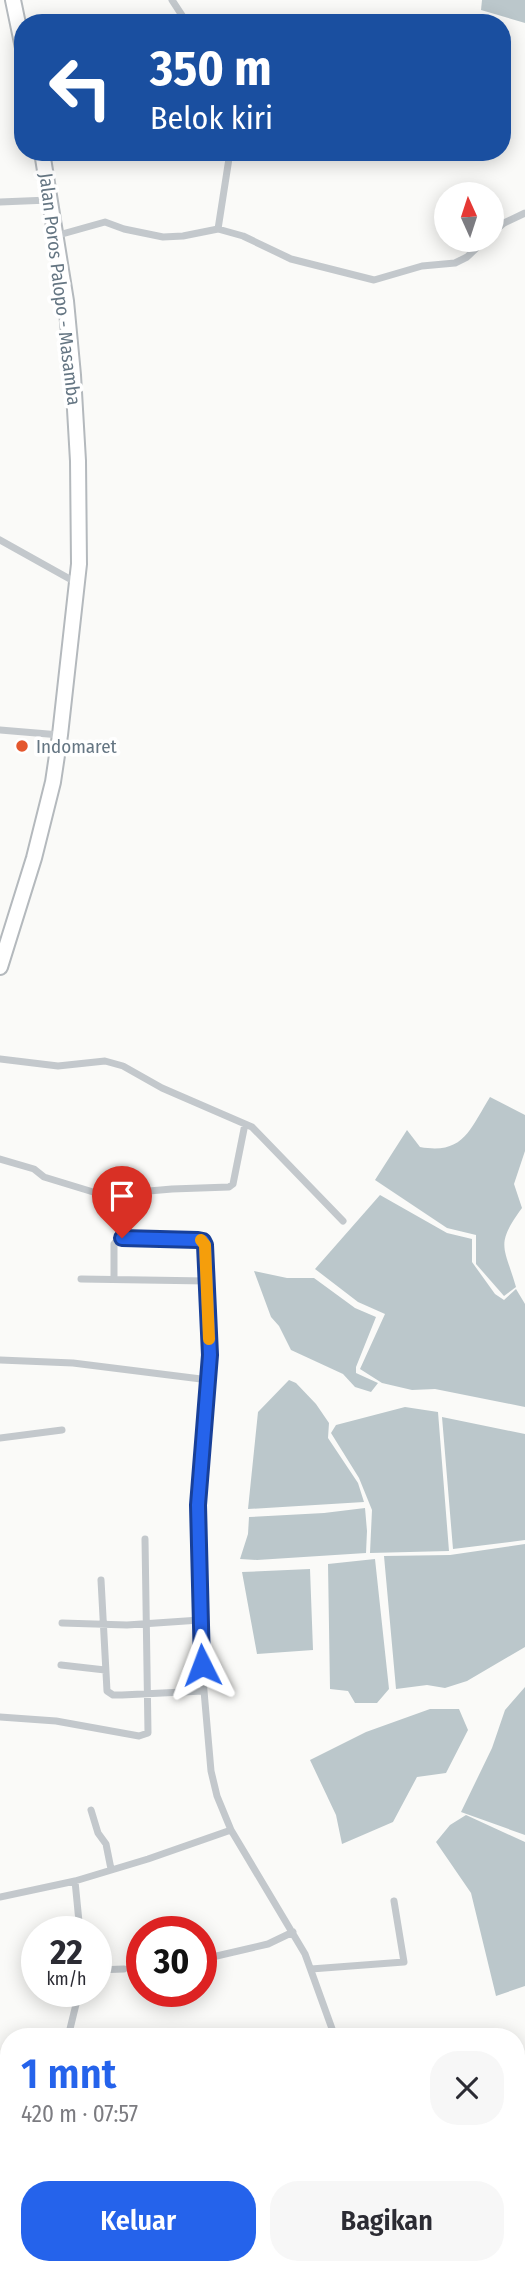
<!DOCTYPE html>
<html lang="id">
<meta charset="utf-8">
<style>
body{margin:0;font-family:"Fira Sans Condensed",sans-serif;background:#f7f7f7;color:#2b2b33;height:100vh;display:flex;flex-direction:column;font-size:26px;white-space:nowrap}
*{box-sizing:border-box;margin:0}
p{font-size:23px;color:#7c7c81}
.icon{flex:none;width:38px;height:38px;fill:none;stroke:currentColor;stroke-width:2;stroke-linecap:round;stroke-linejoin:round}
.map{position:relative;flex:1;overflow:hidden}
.drawer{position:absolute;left:0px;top:2028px;width:525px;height:247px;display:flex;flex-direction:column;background:#fff;border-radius:28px 28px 0 0;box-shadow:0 4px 18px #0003}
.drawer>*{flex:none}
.guide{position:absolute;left:14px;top:14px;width:497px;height:147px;border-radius:28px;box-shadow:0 4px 18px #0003;background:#1a4fa0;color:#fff;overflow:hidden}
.needle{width:46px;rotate:357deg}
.fabs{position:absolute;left:434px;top:182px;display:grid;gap:14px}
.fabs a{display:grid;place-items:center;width:70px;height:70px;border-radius:50%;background:#fff;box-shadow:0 4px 18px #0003;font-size:35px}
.speed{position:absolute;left:21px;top:1916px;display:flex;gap:14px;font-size:35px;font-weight:700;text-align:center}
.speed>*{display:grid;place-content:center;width:91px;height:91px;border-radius:50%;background:#fff;box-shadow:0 4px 18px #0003;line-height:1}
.speed small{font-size:18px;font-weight:400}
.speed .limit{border:10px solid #d22;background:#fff;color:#111}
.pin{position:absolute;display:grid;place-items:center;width:60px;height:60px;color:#fff;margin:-72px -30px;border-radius:50% 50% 50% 0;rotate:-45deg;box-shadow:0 0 7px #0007}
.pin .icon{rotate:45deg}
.me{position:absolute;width:77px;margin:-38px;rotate:357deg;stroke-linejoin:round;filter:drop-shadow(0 0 5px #0008)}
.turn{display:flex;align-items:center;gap:24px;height:147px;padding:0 21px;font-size:32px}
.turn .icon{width:91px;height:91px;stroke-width:2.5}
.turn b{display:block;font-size:49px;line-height:60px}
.round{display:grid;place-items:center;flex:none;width:74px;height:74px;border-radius:28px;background:#f7f7f7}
.summary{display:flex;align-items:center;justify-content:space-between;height:119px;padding:0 21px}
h1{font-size:42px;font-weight:600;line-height:52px;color:#2563eb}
.button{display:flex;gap:14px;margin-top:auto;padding:14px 21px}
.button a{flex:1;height:80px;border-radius:28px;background:#2563eb;color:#fff;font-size:28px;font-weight:600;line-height:80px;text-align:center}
.button a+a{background:#f7f7f7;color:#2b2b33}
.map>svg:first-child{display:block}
.water{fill:#bbc7cb}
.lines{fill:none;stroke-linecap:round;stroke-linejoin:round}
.highway-casing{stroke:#b4b9bd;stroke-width:18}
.street{stroke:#c3c8cc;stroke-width:7}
.highway{stroke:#fff;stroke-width:14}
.route-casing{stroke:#184099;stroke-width:18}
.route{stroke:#2563eb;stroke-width:12}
.slow{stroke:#f59e0b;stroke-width:12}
.poi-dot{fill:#e4572e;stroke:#fff;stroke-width:2.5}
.labels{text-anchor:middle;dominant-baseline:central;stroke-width:7;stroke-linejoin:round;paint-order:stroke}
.street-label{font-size:19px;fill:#657683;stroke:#fff}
.poi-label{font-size:19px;fill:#657683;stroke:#fff;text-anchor:start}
</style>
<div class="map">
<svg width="525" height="2274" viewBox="0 0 525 2274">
<rect width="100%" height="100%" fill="#fafaf8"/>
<path class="water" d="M 482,0 L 525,0 L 525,23 L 481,10 Z
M 490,1097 L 525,1115 L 525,1151 L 514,1184 L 522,1208 C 495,1245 504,1246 516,1287 L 504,1296 L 476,1264 L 476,1235 L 447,1228 L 375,1180 L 407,1130 L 420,1147 C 464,1155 470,1129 490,1097 Z
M 380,1195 L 447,1233 L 472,1239 L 472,1262 L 495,1294 L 504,1300 L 516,1289 L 525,1304 L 525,1407 L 435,1389 L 412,1390 L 382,1383 L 360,1369 L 385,1314 L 358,1302 L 315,1269 Z
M 254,1271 L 287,1278 L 314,1278 L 355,1308 L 376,1317 L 356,1367 L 356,1373 L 378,1383 L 371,1392 L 355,1387 L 343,1374 L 291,1350 L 279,1326 L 271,1317 Z
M 289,1380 L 296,1383 L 316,1404 L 329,1423 L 328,1438 L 358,1483 L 364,1502 L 248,1509 L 258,1412 Z
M 405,1407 L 438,1412 L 449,1551 L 370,1553 L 372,1510 L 359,1478 L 331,1433 L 336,1425 Z
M 442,1417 L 525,1434 L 525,1540 L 453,1549 Z
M 365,1508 L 367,1531 L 366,1553 L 257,1560 L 240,1559 L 248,1534 L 249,1517 L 324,1513 Z
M 525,1544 L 525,1647 L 467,1681 L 445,1688 L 427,1685 L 396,1689 L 384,1556 L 450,1555 Z
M 375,1559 L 389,1689 L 377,1703 L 355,1703 L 348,1691 L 330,1689 L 328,1564 Z
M 310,1569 L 313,1650 L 257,1654 L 242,1572 Z
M 525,1687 L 525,1835 L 461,1812 L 492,1748 L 505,1710 Z
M 430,1709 L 459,1709 L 468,1730 L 446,1773 L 417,1777 L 393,1822 L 342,1844 L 336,1815 L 310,1760 L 366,1732 Z
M 466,1815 L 525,1842 L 525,1986 L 496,1996 L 471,1893 L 436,1842 L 450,1825 Z"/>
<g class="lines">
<defs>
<path id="highway" d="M 13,0 L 23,48
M 0,967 L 34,858 L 53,782 L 60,735 L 79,564 L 78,461 L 73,375 L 66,301 L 42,152"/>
</defs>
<use href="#highway" class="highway-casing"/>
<path class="street" d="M 172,0 L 187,23
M 0,202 L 49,200
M 218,229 L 243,236 L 291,259 L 374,280 L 422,266 L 455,263 L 467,257 L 485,240
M 492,233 L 504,223 L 525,213
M 55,236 L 105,222 L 124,229 L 163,237 L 183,236 L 218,229 L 230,152
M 0,540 L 77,583
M 0,730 L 60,735
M 0,1059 L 58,1066 L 105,1061 L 123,1066 L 162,1088 L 252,1127 L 343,1221
M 0,1159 L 34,1169 L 44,1177 L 103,1195 L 172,1189 L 229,1187 L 233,1184 L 245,1124
M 81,1279 L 207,1281
M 114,1279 L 114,1244 L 118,1239 L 198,1240 L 205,1242 L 209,1328 L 209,1380
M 0,1360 L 73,1363 L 209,1380 L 199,1473 L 200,1645 L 211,1771 L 217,1796 L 231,1830 L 148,1859 L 75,1881 L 0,1897
M 0,1438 L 62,1430
M 101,1580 L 107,1691 L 113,1695 L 122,1695 L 203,1691
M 62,1623 L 127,1625 L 200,1620
M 61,1665 L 105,1670
M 0,1717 L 56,1721 L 139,1736 L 148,1733 L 145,1539
M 91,1810 L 98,1833 L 106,1844 L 111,1869
M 231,1830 L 305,1954 L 335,2037
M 75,1881 L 80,1932
M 208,1958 L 268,1944 L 293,1932
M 311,1969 L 404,1962 L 394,1901
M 96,1970 L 124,1969
M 68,2037 L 79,1992
M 0,2104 L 9,2079
M 0,2157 L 9,2161
M 234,2266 L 249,2274
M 144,2270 L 165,2274
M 33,2274 L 35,2266
M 190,2274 L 192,2266
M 228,2274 L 230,2266
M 364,2274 L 364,2266"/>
<use href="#highway" class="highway"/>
</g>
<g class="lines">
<defs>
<path id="route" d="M 122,1238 L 198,1240 L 203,1241 L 205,1245 L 210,1355 L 198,1505 L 202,1665"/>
</defs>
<use href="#route" class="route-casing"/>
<use href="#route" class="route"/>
<path class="slow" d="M 201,1240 L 205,1245 L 209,1339"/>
</g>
<circle class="poi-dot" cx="22" cy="746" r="7"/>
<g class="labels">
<g class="street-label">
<text transform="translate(60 289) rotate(83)">Jalan Poros Palopo - Masamba</text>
</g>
<g class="poi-label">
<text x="36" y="746">Indomaret</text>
</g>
</g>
</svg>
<div class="fabs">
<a><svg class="needle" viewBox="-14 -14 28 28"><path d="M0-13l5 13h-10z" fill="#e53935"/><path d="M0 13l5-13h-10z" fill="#7c7c81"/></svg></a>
</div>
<div class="speed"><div>22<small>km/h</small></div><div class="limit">30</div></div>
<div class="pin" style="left:122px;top:1238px;background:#d93025"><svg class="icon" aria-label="arrive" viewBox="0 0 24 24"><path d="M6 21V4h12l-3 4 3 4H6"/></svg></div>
<svg class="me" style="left:202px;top:1665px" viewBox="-20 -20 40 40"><path d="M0-17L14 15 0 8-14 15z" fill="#2563eb" stroke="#fff" stroke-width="4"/></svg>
<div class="guide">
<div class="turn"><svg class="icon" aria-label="left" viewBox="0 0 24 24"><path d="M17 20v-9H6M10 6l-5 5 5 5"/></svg><div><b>350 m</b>Belok kiri</div></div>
</div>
<section class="drawer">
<div class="summary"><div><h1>1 mnt</h1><p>420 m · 07:57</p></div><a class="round"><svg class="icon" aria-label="close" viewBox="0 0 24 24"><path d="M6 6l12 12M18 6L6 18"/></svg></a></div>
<div class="button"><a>Keluar</a><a>Bagikan</a></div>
</section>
</div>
